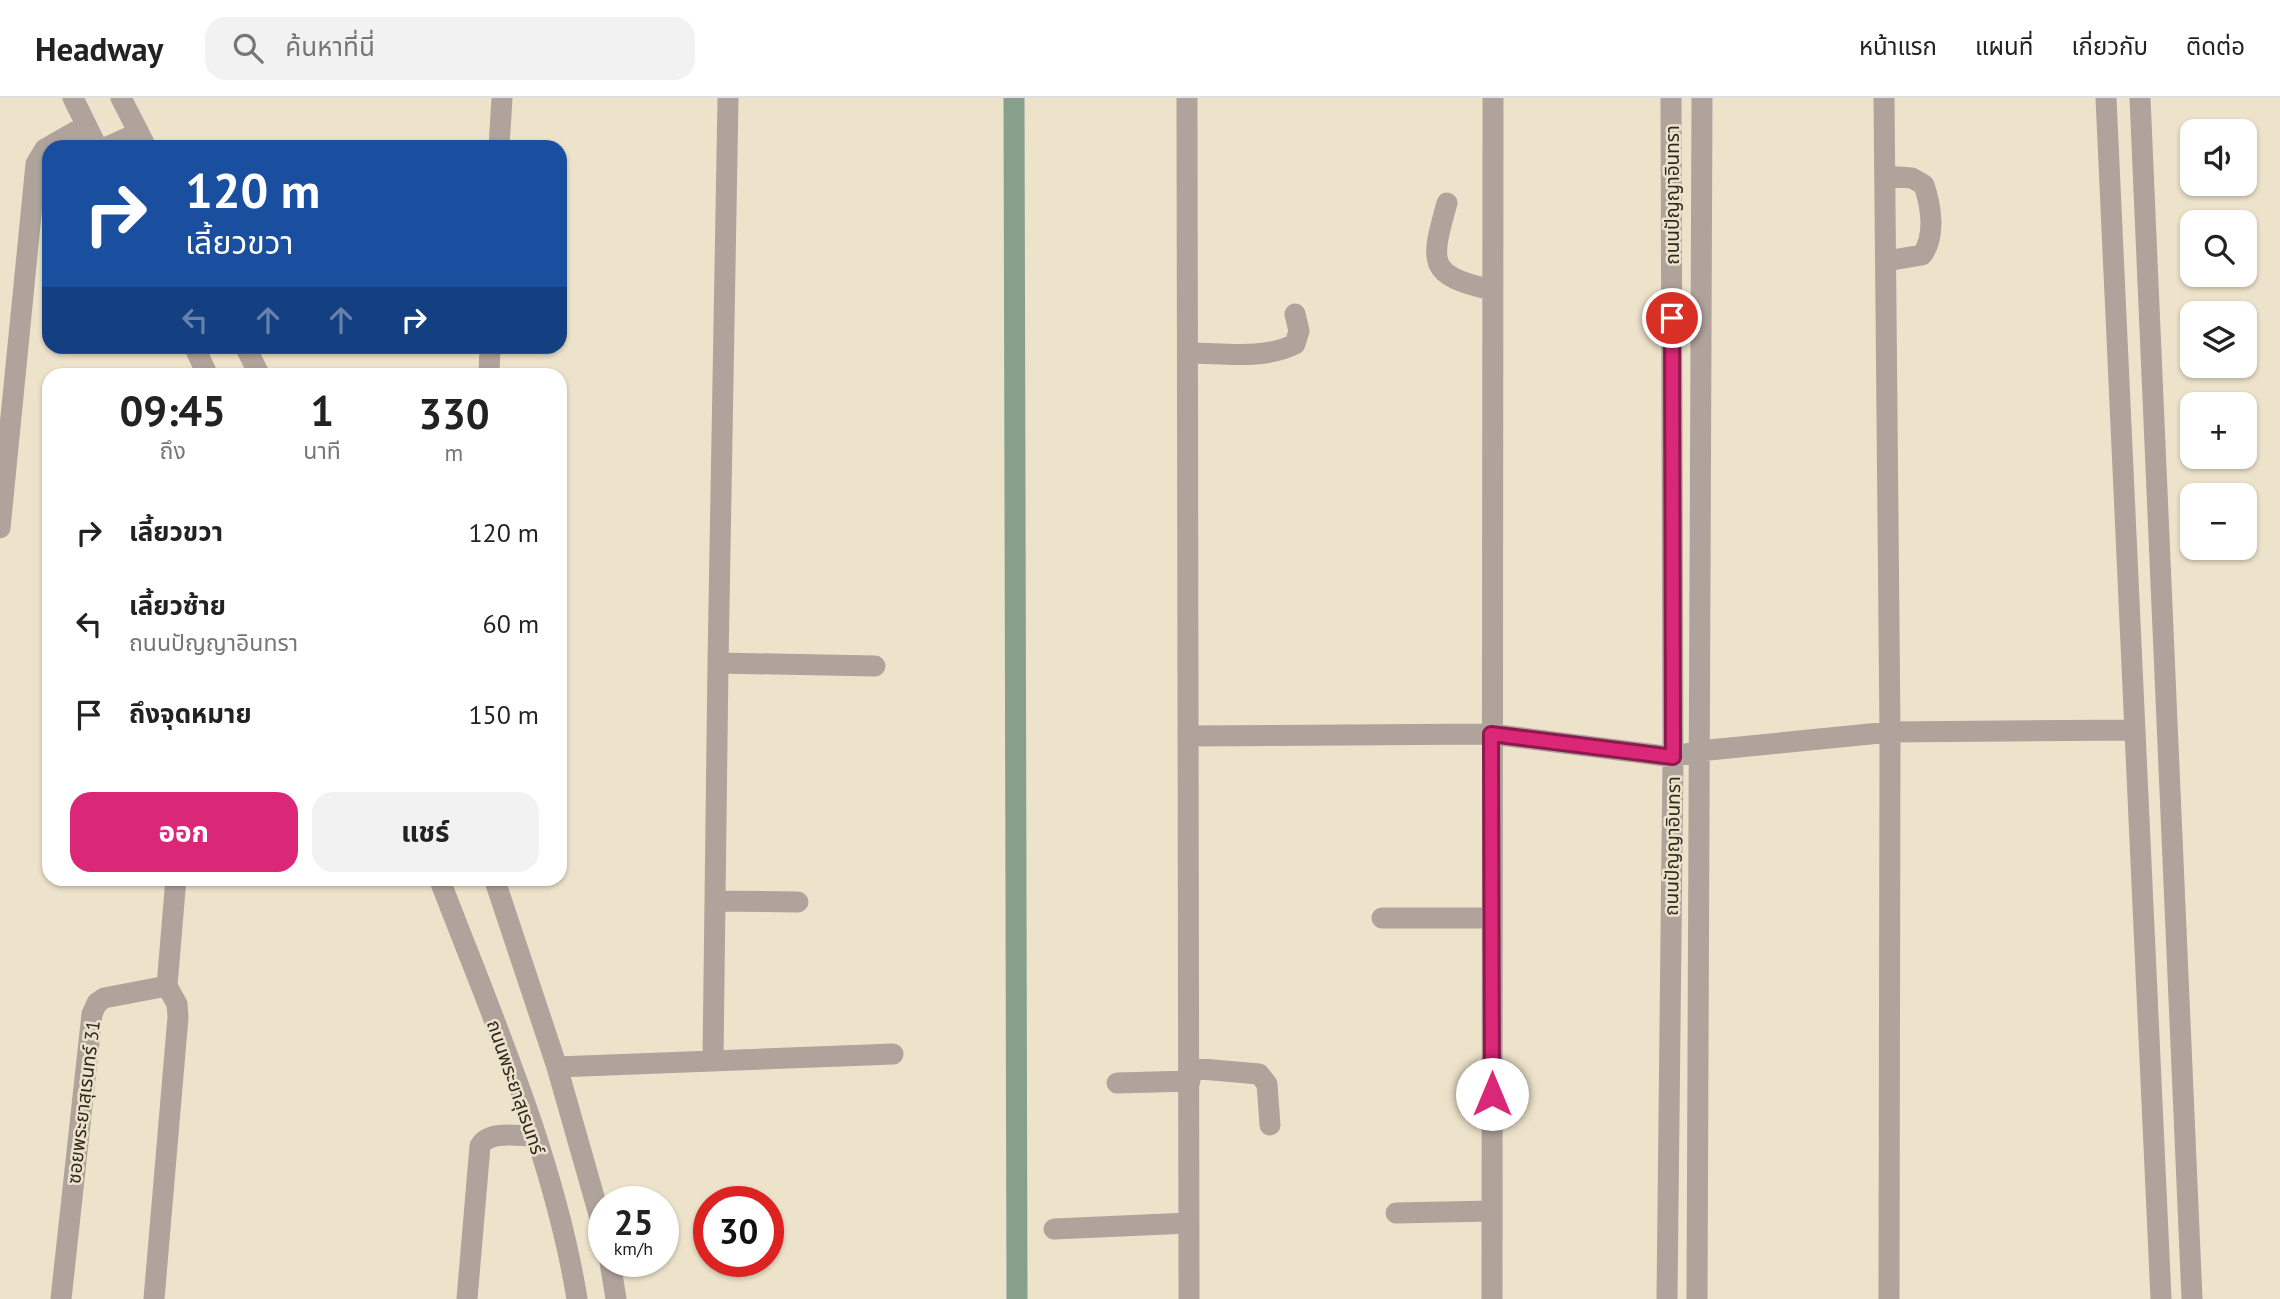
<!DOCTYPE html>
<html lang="th">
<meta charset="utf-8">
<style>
body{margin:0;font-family:"PT Sans","Noto Sans Thai",sans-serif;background:#f2f2f2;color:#222;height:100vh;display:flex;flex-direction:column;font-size:26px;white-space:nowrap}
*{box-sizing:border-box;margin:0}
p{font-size:23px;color:#767676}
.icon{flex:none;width:38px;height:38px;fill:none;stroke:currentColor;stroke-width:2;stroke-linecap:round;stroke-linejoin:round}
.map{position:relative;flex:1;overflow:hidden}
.side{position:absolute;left:42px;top:270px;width:525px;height:518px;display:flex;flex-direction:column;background:#fff;border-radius:21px;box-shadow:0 2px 5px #0004}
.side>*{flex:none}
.top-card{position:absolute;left:42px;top:42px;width:525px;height:214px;border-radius:21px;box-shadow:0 2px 5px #0004;background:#1a4fa0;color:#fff;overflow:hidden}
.controls{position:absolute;left:2180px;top:21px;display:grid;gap:14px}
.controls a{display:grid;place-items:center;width:77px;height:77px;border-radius:14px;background:#fff;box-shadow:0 2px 5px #0004;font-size:35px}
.speed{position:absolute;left:588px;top:1088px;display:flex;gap:14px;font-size:35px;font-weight:700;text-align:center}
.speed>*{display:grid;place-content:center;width:91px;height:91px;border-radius:50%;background:#fff;box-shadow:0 2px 5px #0004;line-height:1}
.speed small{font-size:18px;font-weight:400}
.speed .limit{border:10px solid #d22;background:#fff;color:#111}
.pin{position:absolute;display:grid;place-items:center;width:60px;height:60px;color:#fff;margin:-30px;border:4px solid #fff;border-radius:50%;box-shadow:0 2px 7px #0007}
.me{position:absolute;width:77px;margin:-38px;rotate:0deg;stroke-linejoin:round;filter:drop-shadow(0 0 5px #0008)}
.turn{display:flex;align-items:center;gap:24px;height:147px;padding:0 28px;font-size:32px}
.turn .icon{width:91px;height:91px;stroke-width:2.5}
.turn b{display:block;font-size:49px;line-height:60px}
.lanes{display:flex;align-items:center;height:66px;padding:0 28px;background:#0003;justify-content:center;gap:35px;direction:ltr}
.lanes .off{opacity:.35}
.eta{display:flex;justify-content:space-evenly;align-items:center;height:119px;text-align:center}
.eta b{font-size:42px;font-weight:700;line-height:49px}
.button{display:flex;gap:14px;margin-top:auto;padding:14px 28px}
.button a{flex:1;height:80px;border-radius:21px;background:#db2777;color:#fff;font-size:28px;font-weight:700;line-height:80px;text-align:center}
.button a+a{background:#f2f2f2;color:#222}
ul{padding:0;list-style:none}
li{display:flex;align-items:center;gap:21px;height:91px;padding:0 28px}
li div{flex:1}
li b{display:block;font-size:26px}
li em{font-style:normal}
header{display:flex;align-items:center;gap:42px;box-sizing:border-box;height:98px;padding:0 35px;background:#fff;border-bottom:2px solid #e0e0e0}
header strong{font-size:33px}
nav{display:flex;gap:38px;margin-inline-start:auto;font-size:24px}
.search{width:490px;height:63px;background:#f2f2f2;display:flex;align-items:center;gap:18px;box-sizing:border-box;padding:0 24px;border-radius:21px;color:#767676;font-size:26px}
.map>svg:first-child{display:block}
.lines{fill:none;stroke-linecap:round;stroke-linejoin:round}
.canal{stroke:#86a08b;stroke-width:21}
.minor{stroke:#afa39b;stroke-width:21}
.route-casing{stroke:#8e194d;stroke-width:18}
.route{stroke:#db2777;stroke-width:12}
.labels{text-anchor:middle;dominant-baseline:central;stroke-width:5;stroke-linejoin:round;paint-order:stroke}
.street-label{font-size:19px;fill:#2d2920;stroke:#ede3cb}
</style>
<header>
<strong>Headway</strong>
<div class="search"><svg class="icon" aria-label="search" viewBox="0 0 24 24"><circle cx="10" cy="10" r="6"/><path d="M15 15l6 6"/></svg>ค้นหาที่นี่</div>
<nav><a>หน้าแรก</a><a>แผนที่</a><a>เกี่ยวกับ</a><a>ติดต่อ</a></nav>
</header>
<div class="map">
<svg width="2280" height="1201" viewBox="0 0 2280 1201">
<rect width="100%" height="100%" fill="#ede3cb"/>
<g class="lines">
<path class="canal" d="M 1014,0 L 1017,1201"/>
<path class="minor" d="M 73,0 L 97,49
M 121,0 L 146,49
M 1187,0 L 1189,1201
M 1884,0 L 1890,634 L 1889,1201
M 2106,0 L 2161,1201
M 2140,0 L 2192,1201
M 107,49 L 138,35
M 499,49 L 502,0
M 1885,78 L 1912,80 L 1924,87 C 1931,108 1936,138 1922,157 L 1886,163
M 1447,105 C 1430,166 1427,177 1492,192
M 194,248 L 207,276
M 245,248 L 259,276
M 1189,255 C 1223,255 1264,262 1295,246 L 1299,233 L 1295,216
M 489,276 L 490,248
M 0,430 L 36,66 L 45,51 L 85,28
M 718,565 L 728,0
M 1190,638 L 1491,636 L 1673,659 L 1699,653 L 1890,634 L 2134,632
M 439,780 C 491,916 554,1058 577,1201
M 494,780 L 557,969 L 604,1134
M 717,803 L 798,804
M 1382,820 L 1491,820
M 713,961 L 718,565 L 875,568
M 557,969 L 893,956
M 1190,970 L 1259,976 L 1267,986 L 1270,1027
M 1117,985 L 1190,983
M 1396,1115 L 1492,1113
M 1054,1131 L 1189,1125
M 610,1164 L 616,1201
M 61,1201 L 92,916 L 97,905 L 104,900 L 167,888 L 176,780
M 154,1201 L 178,919 L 177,906 L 167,888
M 467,1201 L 480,1048 C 489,1032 517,1038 534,1038
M 1492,1201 L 1493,0
M 1667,1201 L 1673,659 L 1671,0
M 1697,1201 L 1702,0"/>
</g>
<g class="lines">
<defs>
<path id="route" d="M 1492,996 L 1491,636 L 1673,659 L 1672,220"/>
</defs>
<use href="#route" class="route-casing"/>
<use href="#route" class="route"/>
</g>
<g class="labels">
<g class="street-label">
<text transform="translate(1672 97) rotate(-90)">ถนนปัญญาอินทรา</text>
<text transform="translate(1672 748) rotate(-89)">ถนนปัญญาอินทรา</text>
<text transform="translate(516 989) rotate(71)">ถนนพระยาสุเรนทร์</text>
<text transform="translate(83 1004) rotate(-83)">ซอยพระยาสุเรนทร์ 31</text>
</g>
</g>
</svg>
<div class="controls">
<a><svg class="icon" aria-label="sound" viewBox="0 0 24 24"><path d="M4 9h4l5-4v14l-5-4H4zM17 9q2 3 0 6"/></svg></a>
<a><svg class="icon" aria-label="search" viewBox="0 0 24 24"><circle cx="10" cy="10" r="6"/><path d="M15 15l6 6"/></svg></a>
<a><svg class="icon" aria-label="layers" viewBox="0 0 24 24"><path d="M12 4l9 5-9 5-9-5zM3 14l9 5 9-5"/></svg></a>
<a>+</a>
<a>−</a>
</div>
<div class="speed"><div>25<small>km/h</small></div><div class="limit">30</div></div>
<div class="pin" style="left:1672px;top:220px;background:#d93025"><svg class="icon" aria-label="arrive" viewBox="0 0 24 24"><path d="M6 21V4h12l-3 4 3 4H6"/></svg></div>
<svg class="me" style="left:1492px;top:996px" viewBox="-20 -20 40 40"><circle r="19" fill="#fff"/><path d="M0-13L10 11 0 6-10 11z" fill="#db2777"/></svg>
<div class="top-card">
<div class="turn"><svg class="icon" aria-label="right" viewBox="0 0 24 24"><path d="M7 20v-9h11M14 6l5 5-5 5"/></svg><div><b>120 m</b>เลี้ยวขวา</div></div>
<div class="lanes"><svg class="icon off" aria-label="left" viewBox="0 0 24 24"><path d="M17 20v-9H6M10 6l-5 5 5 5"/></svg><svg class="icon off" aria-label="ahead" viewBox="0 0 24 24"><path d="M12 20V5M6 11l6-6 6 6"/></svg><svg class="icon off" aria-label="ahead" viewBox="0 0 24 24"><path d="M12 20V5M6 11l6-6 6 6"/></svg><svg class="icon" aria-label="right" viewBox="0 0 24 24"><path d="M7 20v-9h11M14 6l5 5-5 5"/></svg></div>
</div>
<section class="side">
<div class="eta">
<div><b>09:45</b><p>ถึง</p></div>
<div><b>1</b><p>นาที</p></div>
<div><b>330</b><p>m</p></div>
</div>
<ul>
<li><svg class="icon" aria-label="right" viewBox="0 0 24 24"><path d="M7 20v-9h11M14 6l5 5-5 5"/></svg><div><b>เลี้ยวขวา</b></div><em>120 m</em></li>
<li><svg class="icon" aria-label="left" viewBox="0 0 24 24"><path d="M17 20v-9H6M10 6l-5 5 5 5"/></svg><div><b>เลี้ยวซ้าย</b><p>ถนนปัญญาอินทรา</p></div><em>60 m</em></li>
<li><svg class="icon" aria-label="arrive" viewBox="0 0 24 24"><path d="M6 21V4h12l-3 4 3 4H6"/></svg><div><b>ถึงจุดหมาย</b></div><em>150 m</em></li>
</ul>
<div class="button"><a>ออก</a><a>แชร์</a></div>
</section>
</div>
